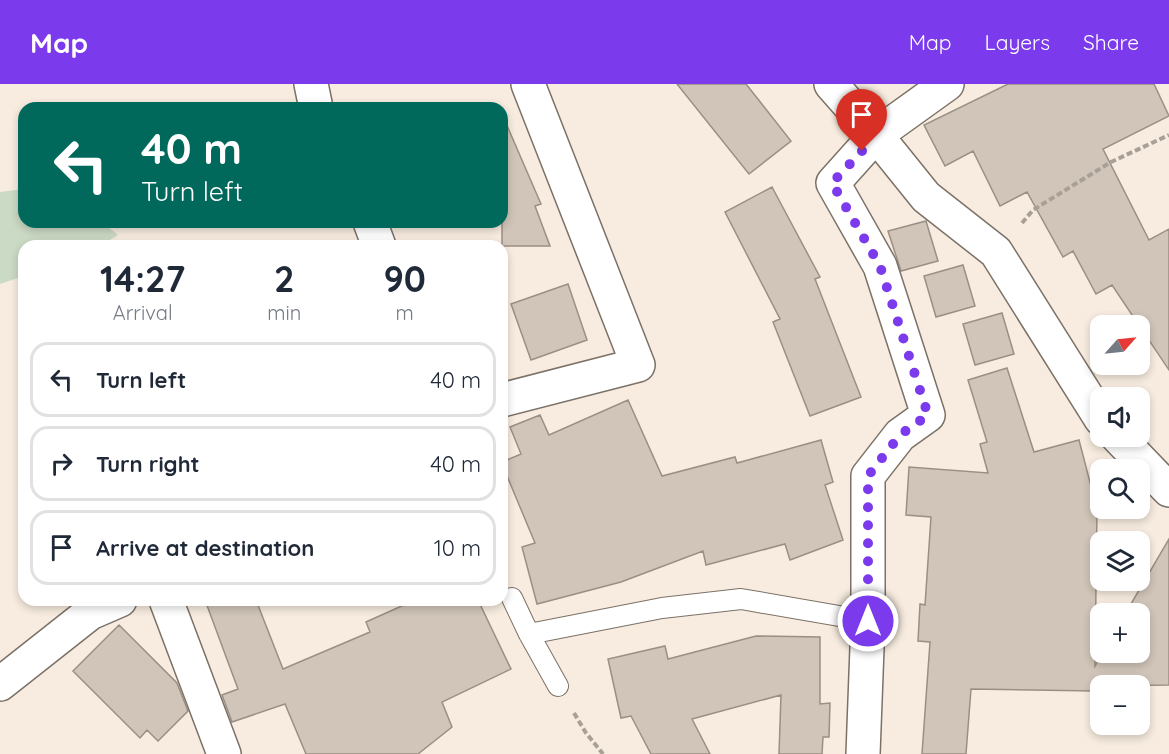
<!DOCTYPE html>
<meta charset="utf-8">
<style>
body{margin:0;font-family:Quicksand,sans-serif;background:#f6f6f7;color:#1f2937;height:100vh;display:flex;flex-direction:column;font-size:22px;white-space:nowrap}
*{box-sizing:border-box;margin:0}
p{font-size:20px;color:#747a83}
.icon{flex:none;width:33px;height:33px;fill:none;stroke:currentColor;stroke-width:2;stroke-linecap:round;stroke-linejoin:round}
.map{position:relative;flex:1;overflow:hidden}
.sheet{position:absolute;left:18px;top:156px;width:490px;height:366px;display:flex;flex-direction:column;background:#fff;border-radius:18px;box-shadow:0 3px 9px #0003}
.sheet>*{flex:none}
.banner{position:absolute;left:18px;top:18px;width:490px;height:126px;border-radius:18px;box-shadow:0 3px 9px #0003;background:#00695c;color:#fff;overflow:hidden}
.needle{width:39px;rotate:63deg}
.tools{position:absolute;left:1090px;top:231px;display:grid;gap:12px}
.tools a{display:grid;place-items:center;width:60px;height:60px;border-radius:12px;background:#fff;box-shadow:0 3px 9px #0003;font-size:30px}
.pin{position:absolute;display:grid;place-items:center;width:51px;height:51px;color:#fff;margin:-62px -26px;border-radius:50% 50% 50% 0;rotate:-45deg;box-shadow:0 0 6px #0007}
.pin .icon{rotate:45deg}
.me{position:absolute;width:66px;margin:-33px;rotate:0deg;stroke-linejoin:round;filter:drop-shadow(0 0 4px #0008)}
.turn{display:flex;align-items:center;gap:21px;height:126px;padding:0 24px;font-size:27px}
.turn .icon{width:78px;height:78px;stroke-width:2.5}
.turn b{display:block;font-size:42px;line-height:51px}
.eta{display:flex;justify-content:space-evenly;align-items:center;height:102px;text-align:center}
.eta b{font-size:36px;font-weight:700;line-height:42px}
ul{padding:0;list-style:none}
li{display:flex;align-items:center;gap:18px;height:75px;margin:0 12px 9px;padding:0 12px;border:3px solid #e0e1e3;border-radius:18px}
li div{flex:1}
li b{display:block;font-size:22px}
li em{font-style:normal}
header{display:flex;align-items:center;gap:36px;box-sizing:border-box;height:84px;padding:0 30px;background:#7c3aed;color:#fff}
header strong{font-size:28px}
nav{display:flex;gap:33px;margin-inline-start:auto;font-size:21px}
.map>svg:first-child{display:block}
.green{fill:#cbdac4}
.building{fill:#d1c5b9;stroke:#9a8f84;stroke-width:1.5}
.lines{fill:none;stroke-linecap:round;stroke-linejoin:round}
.lane-casing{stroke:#7b7166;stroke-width:22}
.street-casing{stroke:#7b7166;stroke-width:36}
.path{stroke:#a8a096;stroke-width:4;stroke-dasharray:6 3;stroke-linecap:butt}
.lane{stroke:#fff;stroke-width:20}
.street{stroke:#fff;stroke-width:33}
.route{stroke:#7c3aed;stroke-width:10;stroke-dasharray:0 18}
</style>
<header>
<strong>Map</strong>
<nav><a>Map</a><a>Layers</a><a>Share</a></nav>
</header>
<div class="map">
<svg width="1169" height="670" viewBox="0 0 1169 670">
<rect width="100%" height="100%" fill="#f7ecdf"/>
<path class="green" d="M 24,105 L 24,138 L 102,138 L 118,151 L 100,162 L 24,162 L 24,192 L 0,200 L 0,108 Z"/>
<path class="building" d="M 677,0 L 746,0 L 791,57 L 749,90 Z
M 1008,0 L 1154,0 L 1169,32 L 1103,65 L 1149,156 L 1169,145 L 1169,286 L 1112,201 L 1096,210 L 1073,167 L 1063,173 L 1027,108 L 1000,122 L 973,67 L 945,82 L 924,41 Z
M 502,30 L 541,120 L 535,122 L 550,162 L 502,162 Z
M 772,103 L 820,193 L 815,195 L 861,313 L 810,332 L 773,238 L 780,235 L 725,128 Z
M 926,137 L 938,177 L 901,187 L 888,147 Z
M 963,181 L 975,222 L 936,233 L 924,192 Z
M 568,200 L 587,256 L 531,276 L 511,220 Z
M 1002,229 L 1014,270 L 975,281 L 963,240 Z
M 1007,284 L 1034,368 L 1079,356 L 1097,425 L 1095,582 L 1103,568 L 1140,568 L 1140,530 L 1125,530 L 1169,455 L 1169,601 L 1094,602 L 1094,607 L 971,605 L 966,670 L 922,670 L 930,558 L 918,557 L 920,520 L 925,521 L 931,433 L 906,431 L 909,383 L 988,389 L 980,360 L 987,358 L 968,296 Z
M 628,316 L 662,392 L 735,373 L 737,379 L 821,356 L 833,398 L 825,401 L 843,456 L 790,476 L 785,460 L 706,481 L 703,467 L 621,498 L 537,520 L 522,463 L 535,459 L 502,380 L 502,378 L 521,370 L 510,343 L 540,331 L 549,351 Z
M 205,516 L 256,516 L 283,585 L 370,548 L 366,538 L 415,516 L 478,516 L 511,585 L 442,618 L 452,643 L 418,670 L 306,670 L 285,620 L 232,638 L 222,611 L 238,605 Z
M 119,541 L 177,599 L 188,627 L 158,657 L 147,646 L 140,654 L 73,587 Z
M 756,552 L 820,553 L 820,620 L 830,619 L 829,653 L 823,653 L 822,670 L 779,670 L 781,611 L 692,635 L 710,670 L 651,670 L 631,632 L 621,634 L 608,575 L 665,562 L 668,575 Z"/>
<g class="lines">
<defs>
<path id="lane" d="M 512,514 L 529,550 L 558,602
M 529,550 L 662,524 L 741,515 L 868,537"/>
<path id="street" d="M 311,0 L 316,24
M 831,0 L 876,51 L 926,113 L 996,168 L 1101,335
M 370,138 L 379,162
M 502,316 L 638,281 L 528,0
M 1117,352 L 1169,406
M 166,516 L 224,670
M 0,600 L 90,529 L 120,516
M 863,670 L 868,537 L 868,392 L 900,351 L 928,331 L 880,182 L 833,99 L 876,51 L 947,0"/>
</defs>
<use href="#lane" class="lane-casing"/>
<use href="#street" class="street-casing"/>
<path class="path" d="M 1022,139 L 1033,126 L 1111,78 L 1169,51
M 574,629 L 586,649 L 603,670"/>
<use href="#lane" class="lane"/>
<use href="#street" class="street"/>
</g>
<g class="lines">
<path class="route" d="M 862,67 L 832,99 L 880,182 L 928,331 L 900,351 L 868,392 L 868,537"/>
</g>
</svg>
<div class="tools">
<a><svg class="needle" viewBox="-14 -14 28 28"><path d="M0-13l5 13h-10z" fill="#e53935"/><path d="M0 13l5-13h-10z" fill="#747a83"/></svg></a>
<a><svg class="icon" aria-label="sound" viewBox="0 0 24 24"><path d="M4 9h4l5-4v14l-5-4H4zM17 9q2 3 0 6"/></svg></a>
<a><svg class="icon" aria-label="search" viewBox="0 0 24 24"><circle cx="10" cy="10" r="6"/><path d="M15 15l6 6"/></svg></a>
<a><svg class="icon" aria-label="layers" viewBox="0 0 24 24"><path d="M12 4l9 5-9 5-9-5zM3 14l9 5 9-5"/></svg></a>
<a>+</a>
<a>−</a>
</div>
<div class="pin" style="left:862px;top:67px;background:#d93025"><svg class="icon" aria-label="arrive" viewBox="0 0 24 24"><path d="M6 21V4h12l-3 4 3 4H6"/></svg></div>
<svg class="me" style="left:868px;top:537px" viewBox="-20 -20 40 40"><circle r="17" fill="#7c3aed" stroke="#fff" stroke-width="3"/><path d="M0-11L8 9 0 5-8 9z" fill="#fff"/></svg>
<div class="banner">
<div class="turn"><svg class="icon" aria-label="left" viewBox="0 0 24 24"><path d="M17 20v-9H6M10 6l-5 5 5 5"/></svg><div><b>40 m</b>Turn left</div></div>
</div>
<section class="sheet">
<div class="eta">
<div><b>14:27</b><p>Arrival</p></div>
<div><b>2</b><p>min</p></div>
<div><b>90</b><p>m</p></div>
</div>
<ul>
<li><svg class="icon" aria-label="left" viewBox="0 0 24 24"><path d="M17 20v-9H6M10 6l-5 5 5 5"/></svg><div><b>Turn left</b></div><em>40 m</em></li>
<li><svg class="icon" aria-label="right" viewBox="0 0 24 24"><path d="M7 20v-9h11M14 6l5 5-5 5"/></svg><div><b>Turn right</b></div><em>40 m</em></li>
<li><svg class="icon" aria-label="arrive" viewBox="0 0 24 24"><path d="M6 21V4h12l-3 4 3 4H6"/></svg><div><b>Arrive at destination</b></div><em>10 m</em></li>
</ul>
</section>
</div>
